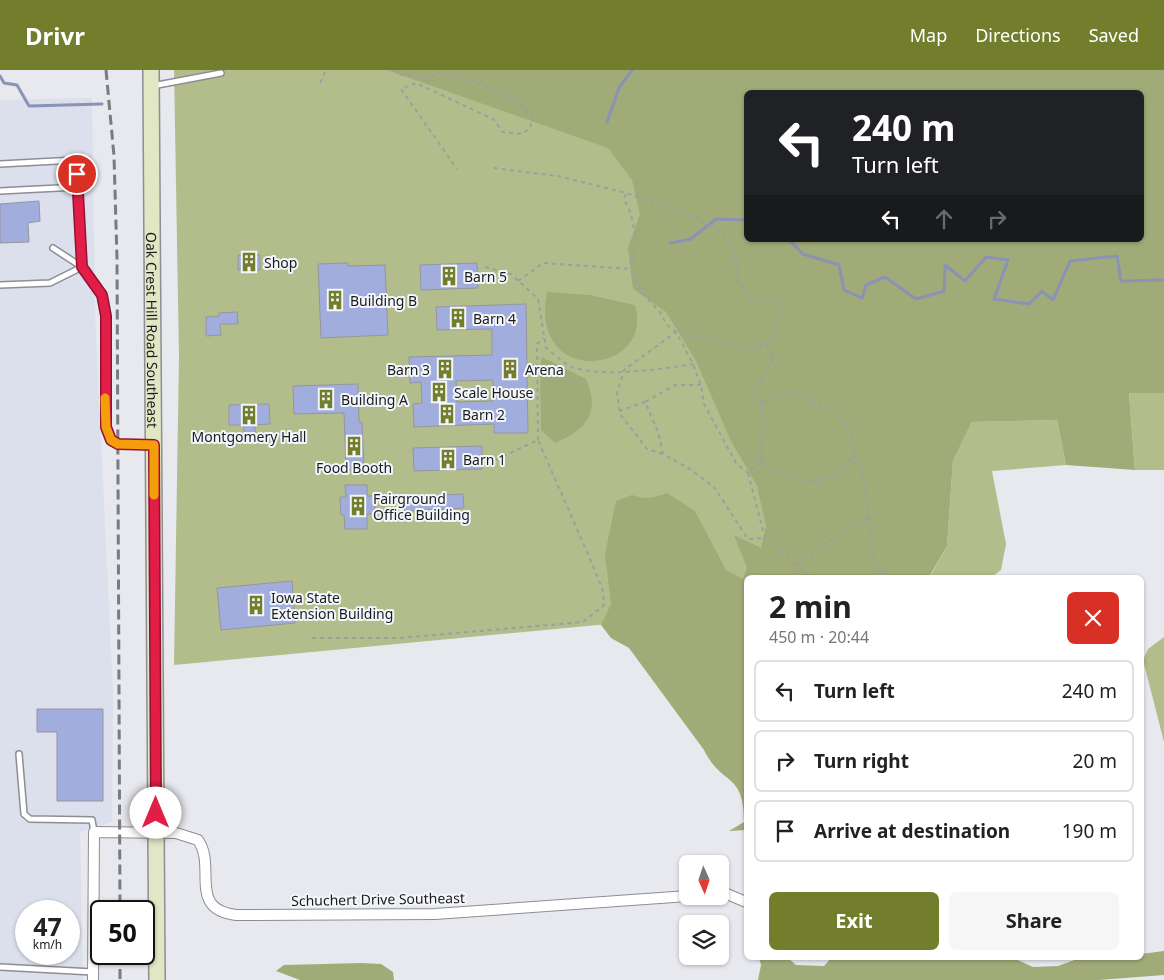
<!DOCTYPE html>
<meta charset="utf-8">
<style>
body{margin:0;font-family:"Noto Sans",sans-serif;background:#f6f6f6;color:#222;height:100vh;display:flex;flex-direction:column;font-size:19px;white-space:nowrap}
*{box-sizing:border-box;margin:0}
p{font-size:16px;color:#767676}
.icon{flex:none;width:28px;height:28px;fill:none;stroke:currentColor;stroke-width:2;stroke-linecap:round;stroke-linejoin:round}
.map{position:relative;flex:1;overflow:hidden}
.side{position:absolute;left:744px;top:505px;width:400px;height:385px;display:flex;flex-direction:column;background:#fff;border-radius:8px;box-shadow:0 1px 4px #0004}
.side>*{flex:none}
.hud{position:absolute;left:744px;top:20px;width:400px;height:152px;border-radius:8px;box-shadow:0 1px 4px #0004;background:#202124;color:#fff;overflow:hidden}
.needle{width:32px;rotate:177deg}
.fabs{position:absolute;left:679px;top:785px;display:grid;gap:10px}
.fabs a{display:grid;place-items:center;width:50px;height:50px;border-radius:8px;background:#fff;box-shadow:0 1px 4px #0004;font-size:25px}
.speed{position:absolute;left:15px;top:830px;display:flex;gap:10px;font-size:25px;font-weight:700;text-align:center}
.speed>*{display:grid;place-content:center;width:65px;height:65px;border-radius:50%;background:#fff;box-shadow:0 1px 4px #0004;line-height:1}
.speed small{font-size:12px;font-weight:400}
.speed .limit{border:2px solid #111;border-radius:8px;background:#fff;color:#111}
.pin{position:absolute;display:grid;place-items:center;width:42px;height:42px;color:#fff;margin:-21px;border:2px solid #fff;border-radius:50%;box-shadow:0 1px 5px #0007}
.me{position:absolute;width:55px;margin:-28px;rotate:0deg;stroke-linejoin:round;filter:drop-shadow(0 0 4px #0008)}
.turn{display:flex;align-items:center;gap:18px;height:105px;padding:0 25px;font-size:22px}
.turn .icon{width:65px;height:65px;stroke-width:2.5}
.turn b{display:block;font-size:35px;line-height:42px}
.lanes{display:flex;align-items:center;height:48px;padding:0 25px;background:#0003;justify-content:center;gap:25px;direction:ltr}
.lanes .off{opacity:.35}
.round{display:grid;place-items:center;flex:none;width:52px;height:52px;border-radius:8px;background:#f6f6f6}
.overview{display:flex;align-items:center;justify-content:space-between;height:85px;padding:0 25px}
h1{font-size:30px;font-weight:700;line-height:38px}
.button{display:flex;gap:10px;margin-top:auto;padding:10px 25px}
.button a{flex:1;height:58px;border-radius:8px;background:#727e2b;color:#fff;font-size:20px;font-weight:700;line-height:58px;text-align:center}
.button a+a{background:#f6f6f6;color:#222}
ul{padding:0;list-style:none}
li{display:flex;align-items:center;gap:15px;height:62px;margin:0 10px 8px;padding:0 15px;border:2px solid #e0e0e0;border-radius:8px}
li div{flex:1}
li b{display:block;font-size:19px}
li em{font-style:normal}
header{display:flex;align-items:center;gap:30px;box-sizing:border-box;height:70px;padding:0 25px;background:#727e2b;color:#fff}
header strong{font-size:24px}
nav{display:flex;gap:28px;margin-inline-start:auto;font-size:18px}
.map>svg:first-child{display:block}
.built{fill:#dcdfec;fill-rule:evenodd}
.green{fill:#b3bd8b}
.forest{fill:#a1ab78;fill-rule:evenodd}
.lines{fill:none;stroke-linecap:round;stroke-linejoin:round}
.stream{stroke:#8a93b6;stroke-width:3}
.building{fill:#a1addd;stroke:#95969b;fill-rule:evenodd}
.lane-casing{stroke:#8d8e94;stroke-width:8}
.street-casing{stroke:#8d8e94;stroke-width:12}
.secondary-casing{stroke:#8d8e94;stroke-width:18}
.path{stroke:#9d9ea2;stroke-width:2;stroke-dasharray:4 4;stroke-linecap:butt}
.lane{stroke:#fff;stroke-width:5}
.street{stroke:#fff;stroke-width:10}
.secondary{stroke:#e1e6c4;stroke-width:15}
.rail{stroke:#7a7b7f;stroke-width:3;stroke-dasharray:10 5;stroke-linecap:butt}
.route-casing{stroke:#92132f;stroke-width:12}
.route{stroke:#e11d48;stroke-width:9}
.slow{stroke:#f59e0b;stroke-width:9}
.labels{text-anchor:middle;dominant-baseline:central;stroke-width:4;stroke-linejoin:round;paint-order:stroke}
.poi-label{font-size:14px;fill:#1a1b1d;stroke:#f4f6fc;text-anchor:start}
.street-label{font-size:14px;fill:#1a1b1d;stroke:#f4f6fc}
</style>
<header>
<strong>Drivr</strong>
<nav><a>Map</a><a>Directions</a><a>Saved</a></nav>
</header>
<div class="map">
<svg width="1164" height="910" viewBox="0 0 1164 910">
<rect width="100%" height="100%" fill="#e7e9ee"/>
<path class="built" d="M 92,28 L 95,245 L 113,622 L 112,752 L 80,762 L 83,910 L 0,910 L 0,30 ZM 26,841 L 69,841 L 69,884 L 26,884 Z"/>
<path class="green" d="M 174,0 L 899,0 L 746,22 L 746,170 L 913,507 L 746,508 L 746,541 L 174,595 L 179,286 Z
M 1129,323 L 1164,323 L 1164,400 L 1135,400 Z
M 1057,350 L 1066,395 L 992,401 L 1006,474 L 1001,500 L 992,507 L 929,508 L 947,476 L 953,391 L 972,352 Z
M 1164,567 L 1164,672 L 1143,590 L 1148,579 Z"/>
<path class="forest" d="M 387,0 L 1164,0 L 1164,323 L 1129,323 L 1135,400 L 1066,395 L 1057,350 L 972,352 L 953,391 L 947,476 L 929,507 L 746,508 L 746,760 L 729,761 L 744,752 C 744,701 722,717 704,680 L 629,578 L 611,568 L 601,555 L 611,534 L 605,484 L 616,431 L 632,425 C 646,430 653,428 667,423 L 695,441 L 726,500 L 743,509 L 747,498 L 734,465 L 761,478 L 766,456 L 757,416 L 731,371 L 696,291 L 666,242 L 633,219 L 628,178 L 640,144 L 632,110 L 608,78 ZM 746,22 L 1141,22 L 1141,170 L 746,170 Z
M 547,222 L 590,225 L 635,235 C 656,304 528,320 547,222 Z
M 542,287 L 586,309 C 601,343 586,360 555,373 L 541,360 L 540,297 Z
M 1164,881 L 1164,905 L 1099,910 L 758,910 L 761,895 L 759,888 L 788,888 L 796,895 L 824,896 L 831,888 L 1013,888 L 1033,897 L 1058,896 L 1080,888 L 1141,888 L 1141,884 Z
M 362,893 L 381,894 L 393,902 L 394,910 L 300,910 L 276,901 L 284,895 Z"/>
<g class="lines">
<path class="stream" d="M 0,6 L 4,13 L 17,15 L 29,36 L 102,34
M 607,52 L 619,18 L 632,0
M 789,170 L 803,184 L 839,195 L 844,220 L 862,228 L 866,215 L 885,207 L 916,229 L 944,221 L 945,195 L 965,211 L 986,187 L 1008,190 L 994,229 L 1029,234 L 1042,221 L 1053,230 L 1070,191 L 1117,186 L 1121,211 L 1164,210
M 671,173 L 691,169 L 716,149 L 746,150"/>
</g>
<path class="building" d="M 39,131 L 40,151 L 28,153 L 29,172 L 0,173 L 0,134 Z
M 238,185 L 260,185 L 260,200 L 238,200 Z
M 348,193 L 348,196 L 385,195 L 388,265 L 321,268 L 318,194 Z
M 477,193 L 478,218 L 421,220 L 420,195 Z
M 526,234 L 528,363 L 494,363 L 494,354 L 414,357 L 413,334 L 422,333 L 421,312 L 410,313 L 409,287 L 492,285 L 492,259 L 437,260 L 436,237 ZM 493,310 L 493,331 L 457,332 L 456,311 Z
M 237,242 L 238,254 L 220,254 L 221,265 L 206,266 L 206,247 L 219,246 L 219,243 Z
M 358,314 L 359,352 L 362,352 L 364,399 L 346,400 L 344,343 L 294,344 L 293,316 Z
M 269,334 L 270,354 L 255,355 L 255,365 L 244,365 L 244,355 L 229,355 L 229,335 Z
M 482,376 L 482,399 L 414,401 L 413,378 Z
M 345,415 L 367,415 L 367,426 L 375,426 L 375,444 L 367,444 L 367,459 L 345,459 L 344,445 L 341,445 L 340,427 L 346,427 Z
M 463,424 L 464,438 L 404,441 L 404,427 Z
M 292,511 L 295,553 L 221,560 L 217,518 Z
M 37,639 L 103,639 L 103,731 L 57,731 L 57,662 L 37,662 Z"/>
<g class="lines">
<defs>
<path id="lane" d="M 152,16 L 221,3
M 0,94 L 76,90 L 78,117
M 0,121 L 78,117 L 82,197
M 53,178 L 82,197 L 102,225 L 107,246 L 106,357 L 111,370 L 118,374 L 151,375
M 0,215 L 50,213 L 82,197
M 19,684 L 24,744 L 30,749 L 92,750 L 94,762
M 0,897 L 93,902"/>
<path id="street" d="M 720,824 L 727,824 L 746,832
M 93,910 L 94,762 L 176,763 L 198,770 C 217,797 187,839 236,845 L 435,844 L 688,826"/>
<g id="secondary">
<path id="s1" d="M 151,0 L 157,910"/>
</g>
</defs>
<use href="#lane" class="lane-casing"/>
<use href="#street" class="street-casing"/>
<use href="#secondary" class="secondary-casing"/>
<path class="path" d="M 394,0 L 397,4 L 424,9 L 441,3 L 474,11 L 518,31 L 532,48 L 530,58 L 522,64 L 503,62 L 493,49 L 416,13 L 401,19 L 457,99
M 320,13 L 326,0
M 494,98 L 558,106 L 626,123 L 697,148 L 723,163 L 736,190 L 738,209 L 749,229 L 778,234 L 783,241 L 772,270 L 755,278 L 729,275 L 676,262 L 667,255 L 659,241 L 641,222 L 632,199 L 635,164 L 631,144 L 624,129 L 626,123
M 485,197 L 511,204 L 538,229 L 546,278 C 554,284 563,293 572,297 C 601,308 662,299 693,294
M 518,211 L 543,193 L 632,199
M 701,315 L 675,315 L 645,332 L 658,362 L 663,384 L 690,399 L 714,417 L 748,469 L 765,468
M 763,331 L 761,391 L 782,404 L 809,412 L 839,405 L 854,385 L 852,362 L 834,342 L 792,322 L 763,331 L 754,326 L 774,286 L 765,273
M 619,341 L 645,332
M 538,370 L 537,274 L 544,268
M 663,384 L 647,379 L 620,344 L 617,323 L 624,300 L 676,262 L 693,294 L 701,315 L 704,334 L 736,393 L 748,403 L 761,391
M 854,385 L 862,398 L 874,490 L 884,508
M 748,403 L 765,468 L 811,508
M 798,495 L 836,466 L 868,448
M 312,568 L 399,568 L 583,552 L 604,535 L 603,521 L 594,498 L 538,370 L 493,391"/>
<use href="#lane" class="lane"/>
<use href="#street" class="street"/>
<use href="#secondary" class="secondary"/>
<path class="rail" d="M 106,0 L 114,86 L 117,189 L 120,841
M 120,884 L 120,910"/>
</g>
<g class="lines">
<defs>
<path id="route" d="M 77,104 L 82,197 L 102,225 L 106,246 L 106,357 L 111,370 L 118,374 L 154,375 L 156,743"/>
</defs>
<use href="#route" class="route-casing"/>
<use href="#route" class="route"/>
<path class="slow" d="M 105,328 L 106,357 L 111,370 L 118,374 L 154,375 L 154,425"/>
</g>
<defs>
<symbol id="building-bare" viewBox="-9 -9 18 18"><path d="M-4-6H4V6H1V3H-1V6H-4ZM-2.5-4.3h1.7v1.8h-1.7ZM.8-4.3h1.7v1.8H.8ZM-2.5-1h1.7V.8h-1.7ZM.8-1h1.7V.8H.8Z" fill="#727e2b" stroke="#f4f6fc" stroke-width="2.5" paint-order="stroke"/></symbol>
</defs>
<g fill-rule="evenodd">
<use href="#building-bare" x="235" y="178" width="28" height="28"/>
<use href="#building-bare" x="435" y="192" width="28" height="28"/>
<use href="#building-bare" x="321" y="216" width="28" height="28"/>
<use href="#building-bare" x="444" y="234" width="28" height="28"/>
<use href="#building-bare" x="431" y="285" width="28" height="28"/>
<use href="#building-bare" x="496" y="285" width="28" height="28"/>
<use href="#building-bare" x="425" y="308" width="28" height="28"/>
<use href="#building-bare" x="312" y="315" width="28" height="28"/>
<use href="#building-bare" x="433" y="330" width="28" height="28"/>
<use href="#building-bare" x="235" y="331" width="28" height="28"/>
<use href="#building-bare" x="340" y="362" width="28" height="28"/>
<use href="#building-bare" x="434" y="375" width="28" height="28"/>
<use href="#building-bare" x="344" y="422" width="28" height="28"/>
<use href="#building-bare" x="242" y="521" width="28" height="28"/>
</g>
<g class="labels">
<g class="poi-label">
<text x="264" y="192">Shop</text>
<text x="464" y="206">Barn 5</text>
<text x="350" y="230">Building B</text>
<text x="473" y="248">Barn 4</text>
<text x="430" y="299" text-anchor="end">Barn 3</text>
<text x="525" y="299">Arena</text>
<text x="454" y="322">Scale House</text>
<text x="341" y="329">Building A</text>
<text x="462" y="344">Barn 2</text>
<text x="249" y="366" text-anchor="middle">Montgomery Hall</text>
<text x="463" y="389">Barn 1</text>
<text x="354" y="397" text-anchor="middle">Food Booth</text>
<text x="373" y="428">Fairground<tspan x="373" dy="16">Office Building</tspan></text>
<text x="271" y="527">Iowa State<tspan x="271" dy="16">Extension Building</tspan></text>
</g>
<g class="street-label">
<text stroke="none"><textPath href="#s1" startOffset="260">Oak Crest Hill Road Southeast</textPath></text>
<text transform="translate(378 829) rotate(-1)">Schuchert Drive Southeast</text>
</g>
</g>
</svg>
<div class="fabs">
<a><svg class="needle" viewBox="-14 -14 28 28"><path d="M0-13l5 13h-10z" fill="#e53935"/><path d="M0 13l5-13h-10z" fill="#767676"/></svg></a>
<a><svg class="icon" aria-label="layers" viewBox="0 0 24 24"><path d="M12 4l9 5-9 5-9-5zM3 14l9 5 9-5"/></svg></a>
</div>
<div class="speed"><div>47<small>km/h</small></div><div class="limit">50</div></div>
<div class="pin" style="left:77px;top:104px;background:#d93025"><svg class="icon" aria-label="arrive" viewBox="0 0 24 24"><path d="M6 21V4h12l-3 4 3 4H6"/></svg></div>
<svg class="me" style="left:156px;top:743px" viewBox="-20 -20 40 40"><circle r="19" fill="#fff"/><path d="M0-13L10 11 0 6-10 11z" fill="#e11d48"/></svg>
<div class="hud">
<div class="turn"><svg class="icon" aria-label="left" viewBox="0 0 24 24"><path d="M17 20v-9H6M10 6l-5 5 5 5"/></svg><div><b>240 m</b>Turn left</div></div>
<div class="lanes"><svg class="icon" aria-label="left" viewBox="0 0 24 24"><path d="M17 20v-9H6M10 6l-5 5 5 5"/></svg><svg class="icon off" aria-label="ahead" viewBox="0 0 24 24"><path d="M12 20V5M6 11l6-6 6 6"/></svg><svg class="icon off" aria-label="right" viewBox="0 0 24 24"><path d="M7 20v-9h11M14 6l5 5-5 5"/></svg></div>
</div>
<section class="side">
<div class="overview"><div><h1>2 min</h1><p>450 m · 20:44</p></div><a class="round" style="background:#d93025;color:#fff"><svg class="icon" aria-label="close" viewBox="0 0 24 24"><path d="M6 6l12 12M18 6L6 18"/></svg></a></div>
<ul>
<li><svg class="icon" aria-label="left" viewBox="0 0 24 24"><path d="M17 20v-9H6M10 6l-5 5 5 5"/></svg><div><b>Turn left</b></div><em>240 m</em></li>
<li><svg class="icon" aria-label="right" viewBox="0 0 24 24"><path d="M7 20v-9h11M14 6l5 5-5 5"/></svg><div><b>Turn right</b></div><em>20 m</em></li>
<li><svg class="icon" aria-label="arrive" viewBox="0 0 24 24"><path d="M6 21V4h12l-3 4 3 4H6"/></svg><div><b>Arrive at destination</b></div><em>190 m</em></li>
</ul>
<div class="button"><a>Exit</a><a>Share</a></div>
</section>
</div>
